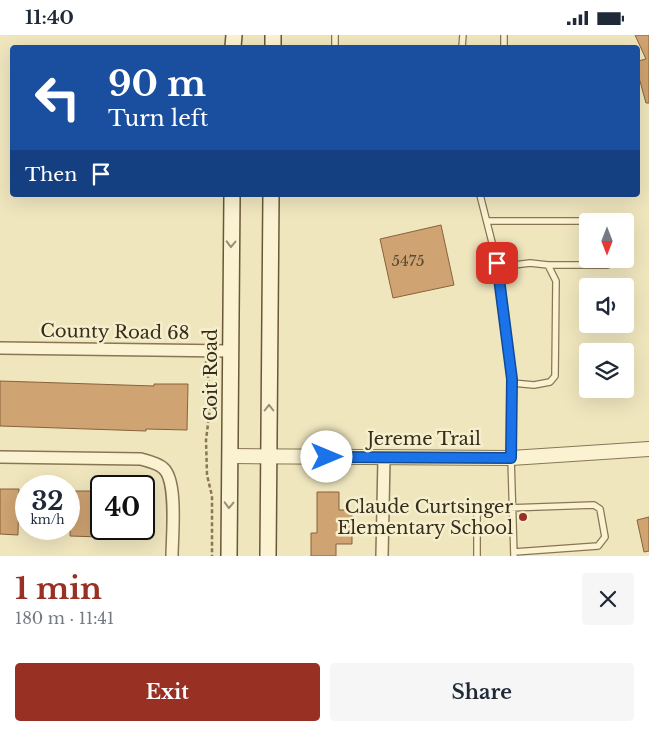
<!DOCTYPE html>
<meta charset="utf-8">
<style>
body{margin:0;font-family:"Libre Baskerville",serif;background:#f6f6f7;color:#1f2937;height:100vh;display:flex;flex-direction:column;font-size:19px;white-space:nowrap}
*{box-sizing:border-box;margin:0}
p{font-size:16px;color:#747a83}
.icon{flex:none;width:28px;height:28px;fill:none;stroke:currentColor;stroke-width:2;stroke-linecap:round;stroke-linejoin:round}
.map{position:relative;height:521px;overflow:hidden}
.panel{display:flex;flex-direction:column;background:#fff;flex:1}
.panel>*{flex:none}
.top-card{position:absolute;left:10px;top:10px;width:630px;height:152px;border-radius:5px;box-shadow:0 5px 20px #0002;background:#1a4fa0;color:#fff;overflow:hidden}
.needle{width:32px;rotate:180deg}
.controls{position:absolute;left:579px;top:178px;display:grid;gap:10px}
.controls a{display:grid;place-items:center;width:55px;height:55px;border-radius:5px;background:#fff;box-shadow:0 5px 20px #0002;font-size:25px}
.speed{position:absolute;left:15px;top:440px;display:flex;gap:10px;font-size:25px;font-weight:700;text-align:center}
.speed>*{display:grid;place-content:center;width:65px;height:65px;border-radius:50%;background:#fff;box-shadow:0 5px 20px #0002;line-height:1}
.speed small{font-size:12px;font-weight:400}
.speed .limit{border:2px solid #111;border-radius:8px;background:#fff;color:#111}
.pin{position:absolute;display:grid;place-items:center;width:42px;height:42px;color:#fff;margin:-21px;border-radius:10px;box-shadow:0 2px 8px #0006}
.me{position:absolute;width:55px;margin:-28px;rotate:90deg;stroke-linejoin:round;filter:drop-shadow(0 0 4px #0008)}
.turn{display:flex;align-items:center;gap:18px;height:105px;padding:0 15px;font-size:22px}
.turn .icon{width:65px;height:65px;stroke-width:2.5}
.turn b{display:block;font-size:35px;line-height:42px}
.then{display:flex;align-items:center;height:48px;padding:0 15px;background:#0003;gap:10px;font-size:19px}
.round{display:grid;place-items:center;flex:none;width:52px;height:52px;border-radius:5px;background:#f6f6f7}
.summary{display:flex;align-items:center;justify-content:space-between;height:85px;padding:0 15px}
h1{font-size:30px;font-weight:700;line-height:38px;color:#993024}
.action{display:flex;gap:10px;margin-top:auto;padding:10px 15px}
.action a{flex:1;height:58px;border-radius:5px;background:#993024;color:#fff;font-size:20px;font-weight:700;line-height:58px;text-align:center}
.action a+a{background:#f6f6f7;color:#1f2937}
.status{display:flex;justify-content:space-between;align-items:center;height:35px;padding:0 25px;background:#fff;direction:ltr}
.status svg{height:14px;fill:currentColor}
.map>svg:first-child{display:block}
.building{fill:#cfa372;stroke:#88623b}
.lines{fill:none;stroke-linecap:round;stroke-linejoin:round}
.service-casing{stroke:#887656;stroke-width:8}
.minor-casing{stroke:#887656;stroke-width:14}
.tertiary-casing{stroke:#887656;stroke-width:16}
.secondary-casing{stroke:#695739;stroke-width:18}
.path{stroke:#887656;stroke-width:2.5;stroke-dasharray:4 2.5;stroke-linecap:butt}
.service{stroke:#faf2d1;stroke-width:5.5}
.minor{stroke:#faf2d1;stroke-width:11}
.tertiary{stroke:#faf2d1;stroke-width:14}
.secondary{stroke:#faf2d1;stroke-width:15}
.oneway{stroke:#988f76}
.route-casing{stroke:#114b97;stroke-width:12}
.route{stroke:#1a73e8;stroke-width:9}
.poi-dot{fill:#993024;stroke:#f6efcd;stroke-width:2}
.labels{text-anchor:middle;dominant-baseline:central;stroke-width:5;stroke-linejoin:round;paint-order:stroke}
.number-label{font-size:15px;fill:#5c4a31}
.street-label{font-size:18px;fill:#362c1b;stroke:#f6efcd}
.poi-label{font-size:18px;fill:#362c1b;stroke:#f6efcd;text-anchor:end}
</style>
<div class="status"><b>11:40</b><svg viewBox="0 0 49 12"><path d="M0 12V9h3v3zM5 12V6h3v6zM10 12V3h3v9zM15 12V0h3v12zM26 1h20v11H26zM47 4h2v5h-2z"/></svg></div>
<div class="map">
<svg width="649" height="521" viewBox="0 0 649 521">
<rect width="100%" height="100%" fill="#efe6be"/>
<path class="building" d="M 635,0 L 649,0 L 649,68 L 646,68 L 638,39 L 638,26 L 646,24 Z
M 441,190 L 454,250 L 393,263 L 380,204 Z
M 0,346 L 154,351 L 154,349 L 188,349 L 187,395 L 146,394 L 146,396 L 0,391 Z
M 0,454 L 19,454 L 18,500 L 0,499 Z
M 71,456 L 101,456 L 101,502 L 70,501 Z
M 317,457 L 339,457 L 339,475 L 352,475 L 352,509 L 336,509 L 336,521 L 311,521 L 311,498 L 317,498 Z
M 649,482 L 649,516 L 644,517 L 637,485 Z"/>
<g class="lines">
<defs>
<path id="service" d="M 335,12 L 335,0
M 462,12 L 463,0
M 504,12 L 504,0
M 480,160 L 497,227 L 512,344 L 511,423 L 514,521
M 487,186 L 603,186
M 625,198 L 627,212 L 625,215
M 548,230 L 607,230 L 620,224
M 498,232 L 530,228 L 548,230 L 556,246 L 555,341 L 550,347 L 534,350 L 512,348
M 477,521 L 477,480 L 482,474 L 594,470 L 600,474 L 605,502 L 598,511 L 514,517"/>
<path id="minor" d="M 0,313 L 230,316
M 0,422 L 141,424 C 148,426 158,428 163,433 C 178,445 172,502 172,521
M 382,521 L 384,423"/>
<path id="tertiary" d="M 230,421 L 511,423 L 649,414"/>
<path id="secondary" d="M 233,12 L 234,0
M 273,12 L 273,0
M 229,521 L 232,160
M 268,521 L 271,160"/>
</defs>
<use href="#service" class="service-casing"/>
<use href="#minor" class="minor-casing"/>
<use href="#tertiary" class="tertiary-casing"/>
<use href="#secondary" class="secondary-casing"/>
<path class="path" d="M 206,326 L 211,365 L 206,405 L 207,440 L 212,461 L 212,521"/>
<use href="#service" class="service"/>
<use href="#minor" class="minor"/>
<use href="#tertiary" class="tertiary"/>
<use href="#secondary" class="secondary"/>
</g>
<defs><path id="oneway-chevron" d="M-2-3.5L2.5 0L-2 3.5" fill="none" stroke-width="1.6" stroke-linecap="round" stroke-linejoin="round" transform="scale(1.25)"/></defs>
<g class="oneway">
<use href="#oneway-chevron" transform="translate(231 209) rotate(91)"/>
<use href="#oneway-chevron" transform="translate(269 373) rotate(-90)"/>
<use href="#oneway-chevron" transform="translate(229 470) rotate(91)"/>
</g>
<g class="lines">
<defs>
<path id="route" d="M 327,422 L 511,423 L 512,344 L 497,228"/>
</defs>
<use href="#route" class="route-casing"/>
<use href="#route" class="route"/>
</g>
<circle class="poi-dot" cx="523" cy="482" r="5"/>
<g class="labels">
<g class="number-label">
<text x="408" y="225">5475</text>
</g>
<g class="street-label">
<text transform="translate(115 297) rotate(1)">County Road 68</text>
<text transform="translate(211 340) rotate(-90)">Coit Road</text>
<text x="424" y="404">Jereme Trail</text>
</g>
<g class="poi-label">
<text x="513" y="472">Claude Curtsinger<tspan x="513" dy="21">Elementary School</tspan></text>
</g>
</g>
</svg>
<div class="controls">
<a><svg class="needle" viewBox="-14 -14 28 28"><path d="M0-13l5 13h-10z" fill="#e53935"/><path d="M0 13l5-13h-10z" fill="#747a83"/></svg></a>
<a><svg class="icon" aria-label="sound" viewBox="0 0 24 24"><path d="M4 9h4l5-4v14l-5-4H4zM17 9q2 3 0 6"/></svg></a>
<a><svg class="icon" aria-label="layers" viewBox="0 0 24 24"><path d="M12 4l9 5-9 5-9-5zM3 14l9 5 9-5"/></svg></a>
</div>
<div class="speed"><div>32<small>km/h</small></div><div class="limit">40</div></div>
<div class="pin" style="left:497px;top:228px;background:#d93025"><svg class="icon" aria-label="arrive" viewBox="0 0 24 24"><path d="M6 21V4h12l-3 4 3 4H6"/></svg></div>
<svg class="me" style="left:327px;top:422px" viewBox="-20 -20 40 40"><circle r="19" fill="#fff"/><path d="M0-13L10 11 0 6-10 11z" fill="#1a73e8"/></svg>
<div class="top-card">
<div class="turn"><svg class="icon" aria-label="left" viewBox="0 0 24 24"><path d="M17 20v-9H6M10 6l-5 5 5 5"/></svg><div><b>90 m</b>Turn left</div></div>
<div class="then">Then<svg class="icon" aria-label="arrive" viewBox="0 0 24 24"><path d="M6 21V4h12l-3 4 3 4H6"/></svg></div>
</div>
</div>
<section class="panel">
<div class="summary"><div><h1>1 min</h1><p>180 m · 11:41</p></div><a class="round"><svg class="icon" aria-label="close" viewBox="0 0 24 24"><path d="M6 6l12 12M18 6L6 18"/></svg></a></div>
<div class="action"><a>Exit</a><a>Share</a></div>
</section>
